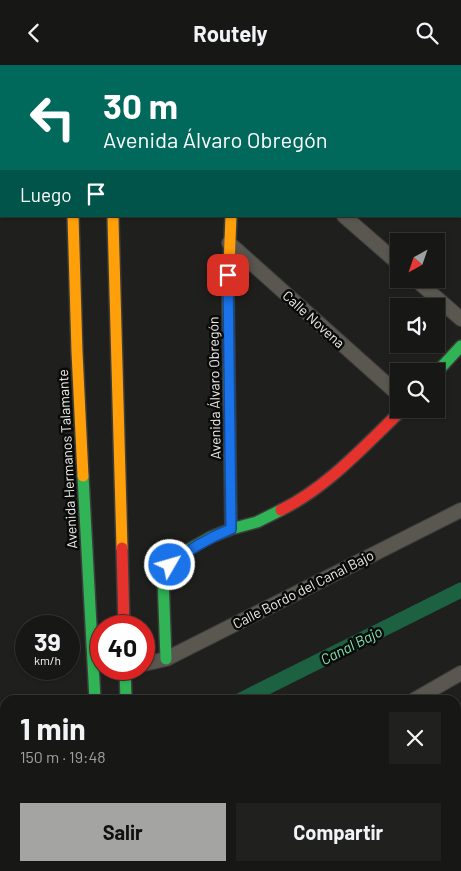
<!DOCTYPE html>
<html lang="es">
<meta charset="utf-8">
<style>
body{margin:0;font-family:Barlow,sans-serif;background:#20211f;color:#f1f3f6;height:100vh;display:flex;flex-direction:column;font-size:19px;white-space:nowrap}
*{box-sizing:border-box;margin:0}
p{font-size:16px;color:#9ea0a1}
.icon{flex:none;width:28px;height:28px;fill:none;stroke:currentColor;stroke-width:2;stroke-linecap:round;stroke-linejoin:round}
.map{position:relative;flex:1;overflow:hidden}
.panel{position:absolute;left:0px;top:630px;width:461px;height:176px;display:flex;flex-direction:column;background:#171816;border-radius:15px 15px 0 0;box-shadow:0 1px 4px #0004,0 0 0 1px #363735}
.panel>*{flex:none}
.banner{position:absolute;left:0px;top:0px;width:461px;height:152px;box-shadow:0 1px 4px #0004,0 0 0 1px #363735;background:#00695c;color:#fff;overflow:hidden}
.needle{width:32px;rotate:220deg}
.buttons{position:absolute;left:390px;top:168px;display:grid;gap:10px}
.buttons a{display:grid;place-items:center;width:55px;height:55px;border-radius:0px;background:#171816;box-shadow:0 1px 4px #0004,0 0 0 1px #363735;font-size:25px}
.speed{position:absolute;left:15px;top:550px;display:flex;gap:10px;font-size:25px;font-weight:700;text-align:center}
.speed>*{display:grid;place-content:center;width:65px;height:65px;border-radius:50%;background:#171816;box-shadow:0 1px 4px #0004,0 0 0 1px #363735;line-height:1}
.speed small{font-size:12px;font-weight:400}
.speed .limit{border:8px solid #d22;background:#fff;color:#111}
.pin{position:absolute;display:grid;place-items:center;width:42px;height:42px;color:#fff;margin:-21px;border-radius:10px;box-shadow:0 2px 8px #0006}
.me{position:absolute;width:55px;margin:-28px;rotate:52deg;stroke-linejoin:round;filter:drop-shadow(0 0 4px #0008)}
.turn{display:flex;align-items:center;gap:18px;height:105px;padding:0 20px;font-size:22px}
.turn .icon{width:65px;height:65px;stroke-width:2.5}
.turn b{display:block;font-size:35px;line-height:42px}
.then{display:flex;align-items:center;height:48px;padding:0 20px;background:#0003;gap:10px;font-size:19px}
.round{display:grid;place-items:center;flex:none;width:52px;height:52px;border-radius:0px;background:#20211f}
.head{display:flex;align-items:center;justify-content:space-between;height:85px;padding:0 20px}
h1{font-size:30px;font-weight:700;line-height:38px}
.button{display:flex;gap:10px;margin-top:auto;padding:10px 20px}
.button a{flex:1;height:58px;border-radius:0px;background:#a4a5a3;color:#111;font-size:20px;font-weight:700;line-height:58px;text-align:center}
.button a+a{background:#20211f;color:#f1f3f6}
header{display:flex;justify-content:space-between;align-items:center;height:65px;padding:0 20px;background:#171816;font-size:22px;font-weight:700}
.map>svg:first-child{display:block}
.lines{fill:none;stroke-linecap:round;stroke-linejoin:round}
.canal{stroke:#1d6143;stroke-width:15}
.street-casing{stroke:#3c3d3b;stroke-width:16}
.fast-casing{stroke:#3c3d3b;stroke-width:14}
.slow-casing{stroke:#3c3d3b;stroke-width:14}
.jam-casing{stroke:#3c3d3b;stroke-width:14}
.street{stroke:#59574f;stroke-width:14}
.fast{stroke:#30b455;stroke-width:11}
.slow{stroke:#ff9f0a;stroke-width:11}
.jam{stroke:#e5322d;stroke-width:11}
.route-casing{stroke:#114b97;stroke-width:12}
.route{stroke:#1a73e8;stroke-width:9}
.labels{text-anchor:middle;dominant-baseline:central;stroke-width:5;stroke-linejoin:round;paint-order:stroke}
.street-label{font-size:14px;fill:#ecedea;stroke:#0a0a09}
.water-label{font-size:15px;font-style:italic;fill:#7fe4b2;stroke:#0a0a09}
</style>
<header><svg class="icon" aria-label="back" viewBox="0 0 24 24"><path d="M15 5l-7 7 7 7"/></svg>Routely<svg class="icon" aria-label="search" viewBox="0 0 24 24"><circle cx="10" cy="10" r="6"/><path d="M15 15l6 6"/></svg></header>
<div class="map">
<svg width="461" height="806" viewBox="0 0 461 806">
<rect width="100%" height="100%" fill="#1f201e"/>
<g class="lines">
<path class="canal" d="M 241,635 L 461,525
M 0,757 L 5,753"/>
<defs>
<path id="street" d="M 309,0 L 310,1
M 460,0 L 461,1
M 460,127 L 461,128
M 344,151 L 399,199
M 229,178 L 399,330
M 415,214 L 461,254
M 144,599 L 166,594 L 461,445
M 414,635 L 461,608
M 294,801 L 294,806"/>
<path id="fast" d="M 243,0 L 243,1
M 436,308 L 461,281
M 230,392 L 231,464
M 83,411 L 95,635
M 166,594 L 163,512 L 170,499 L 186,486 L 211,472 L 231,464 L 257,457 L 281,445
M 125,604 L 126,635"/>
<path id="slow" d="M 82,0 L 82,1
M 73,151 L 77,287 L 83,411
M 113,151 C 115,262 119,373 122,483
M 230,392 L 228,226 L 231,151
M 101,801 L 102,806"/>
<path id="jam" d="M 122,0 L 122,1
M 281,445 C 328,422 365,380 403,344
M 122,483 L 124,561
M 135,801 L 136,806"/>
</defs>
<use href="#street" class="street-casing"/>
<use href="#fast" class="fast-casing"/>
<use href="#slow" class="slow-casing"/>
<use href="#jam" class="jam-casing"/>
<use href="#street" class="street"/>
<use href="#fast" class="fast"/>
<use href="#slow" class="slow"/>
<use href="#jam" class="jam"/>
</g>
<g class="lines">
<defs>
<path id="route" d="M 170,500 C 189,484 208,473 231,464 L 228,210"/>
</defs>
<use href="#route" class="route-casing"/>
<use href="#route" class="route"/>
</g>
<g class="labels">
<g class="street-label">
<text transform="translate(314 254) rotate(42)">Calle Novena</text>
<text transform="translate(214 323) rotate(-91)">Avenida Álvaro Obregón</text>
<text transform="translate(67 394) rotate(-93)">Avenida Hermanos Talamante</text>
<text transform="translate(303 524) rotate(-27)">Calle Bordo del Canal Bajo</text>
</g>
<g class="water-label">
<text transform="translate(351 580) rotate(-27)">Canal Bajo</text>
</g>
</g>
</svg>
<div class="buttons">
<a><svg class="needle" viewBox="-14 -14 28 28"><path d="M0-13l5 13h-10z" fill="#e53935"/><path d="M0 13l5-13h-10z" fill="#9ea0a1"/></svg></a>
<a><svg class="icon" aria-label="sound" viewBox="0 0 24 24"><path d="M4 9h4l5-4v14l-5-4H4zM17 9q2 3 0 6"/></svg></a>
<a><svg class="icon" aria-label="search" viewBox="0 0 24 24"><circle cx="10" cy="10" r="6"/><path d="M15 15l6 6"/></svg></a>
</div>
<div class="speed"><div>39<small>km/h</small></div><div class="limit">40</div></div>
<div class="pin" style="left:228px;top:210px;background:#d93025"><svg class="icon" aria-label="arrive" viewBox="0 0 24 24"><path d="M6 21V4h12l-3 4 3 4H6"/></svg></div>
<svg class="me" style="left:170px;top:500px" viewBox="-20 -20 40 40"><circle r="17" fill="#1a73e8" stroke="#fff" stroke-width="3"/><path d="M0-11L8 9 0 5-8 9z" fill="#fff"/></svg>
<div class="banner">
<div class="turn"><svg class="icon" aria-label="left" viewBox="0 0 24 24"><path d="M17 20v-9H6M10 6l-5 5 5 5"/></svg><div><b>30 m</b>Avenida Álvaro Obregón</div></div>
<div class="then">Luego<svg class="icon" aria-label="arrive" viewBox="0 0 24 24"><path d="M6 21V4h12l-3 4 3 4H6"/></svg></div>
</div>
<section class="panel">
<div class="head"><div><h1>1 min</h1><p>150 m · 19:48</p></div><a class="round"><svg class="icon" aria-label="close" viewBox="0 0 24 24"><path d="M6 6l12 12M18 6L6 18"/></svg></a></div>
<div class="button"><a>Salir</a><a>Compartir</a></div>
</section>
</div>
